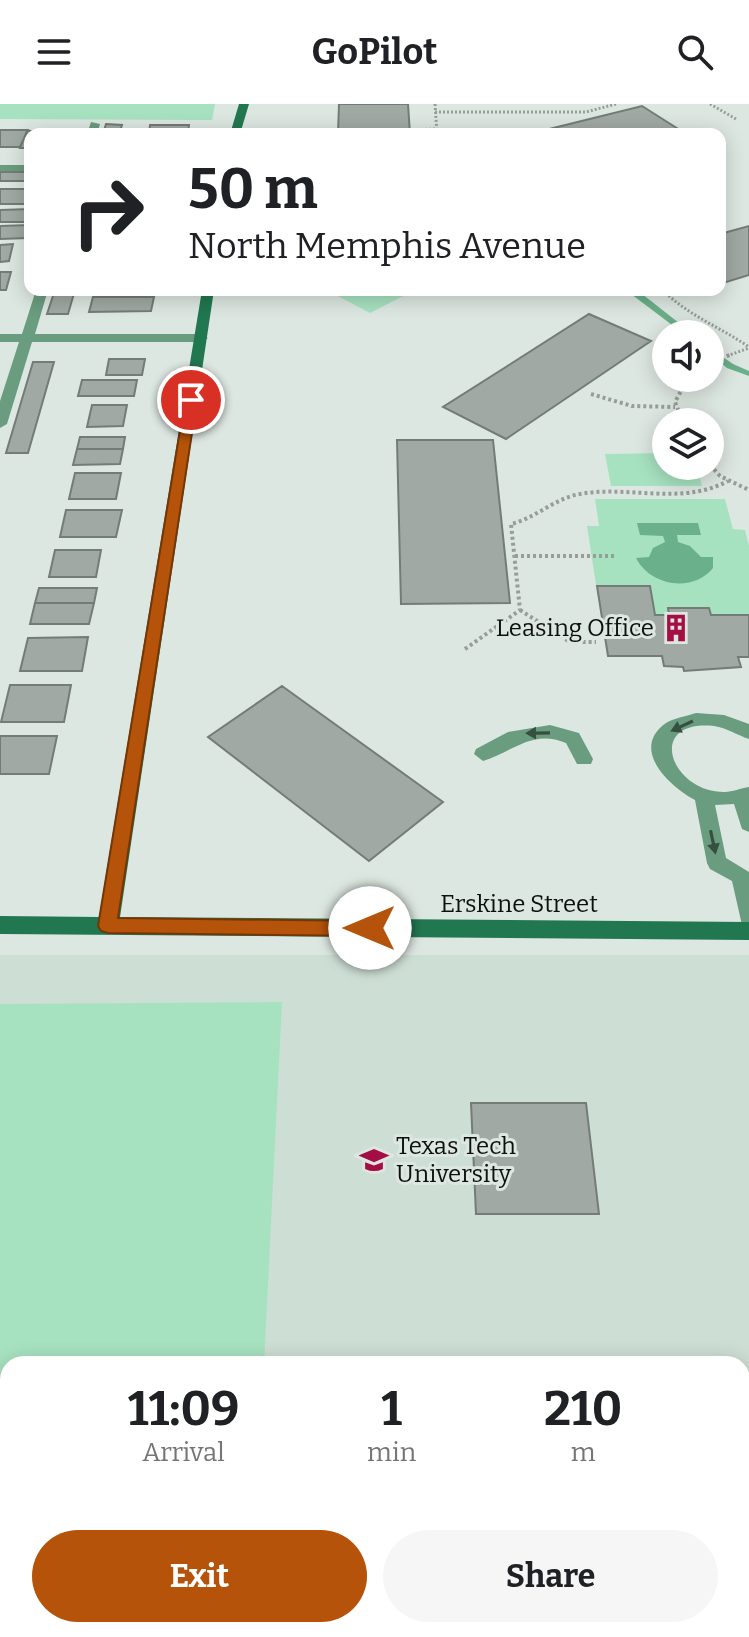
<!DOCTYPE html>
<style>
body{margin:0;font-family:Bitter,serif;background:#f6f6f6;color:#202124;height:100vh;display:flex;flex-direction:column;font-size:30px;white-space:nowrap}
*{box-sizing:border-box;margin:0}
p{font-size:26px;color:#757577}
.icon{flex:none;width:44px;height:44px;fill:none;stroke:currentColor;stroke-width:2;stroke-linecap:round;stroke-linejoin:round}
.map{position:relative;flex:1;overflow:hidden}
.panel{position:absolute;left:0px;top:1252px;width:750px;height:282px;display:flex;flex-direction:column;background:#fff;border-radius:24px 24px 0 0;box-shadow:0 4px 20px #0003}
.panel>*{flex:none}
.banner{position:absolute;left:24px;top:24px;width:702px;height:168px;border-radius:16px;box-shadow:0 4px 20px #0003;background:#fff;color:#202124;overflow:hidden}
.buttons{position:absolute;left:652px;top:216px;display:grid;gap:16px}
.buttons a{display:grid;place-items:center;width:72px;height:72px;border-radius:50%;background:#fff;box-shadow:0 4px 20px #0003;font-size:40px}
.pin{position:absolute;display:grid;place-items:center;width:68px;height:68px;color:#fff;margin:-34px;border:4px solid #fff;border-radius:50%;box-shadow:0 2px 8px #0007}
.me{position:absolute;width:88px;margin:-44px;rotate:270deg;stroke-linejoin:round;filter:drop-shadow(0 0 6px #0008)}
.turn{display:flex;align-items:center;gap:28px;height:168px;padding:0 32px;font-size:36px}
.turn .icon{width:104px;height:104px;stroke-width:2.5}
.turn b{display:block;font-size:56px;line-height:68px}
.eta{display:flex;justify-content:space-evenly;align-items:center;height:136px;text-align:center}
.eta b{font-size:48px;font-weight:700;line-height:56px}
.primary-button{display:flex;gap:16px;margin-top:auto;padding:16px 32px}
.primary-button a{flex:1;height:92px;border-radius:48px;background:#b45309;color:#fff;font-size:32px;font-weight:700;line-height:92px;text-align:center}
.primary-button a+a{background:#f6f6f6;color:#202124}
header{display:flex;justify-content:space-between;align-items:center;height:104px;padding:0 32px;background:#fff;font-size:36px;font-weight:700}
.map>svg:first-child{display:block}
.built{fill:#cdded4;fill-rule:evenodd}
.green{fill:#a7e2c0}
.water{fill:#6ab08a}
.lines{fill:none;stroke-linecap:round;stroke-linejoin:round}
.stream{fill:#6ab08a;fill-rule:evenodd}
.building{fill:#a1a9a4;stroke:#737c77;stroke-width:2}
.path-far1{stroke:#979e9a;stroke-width:3;stroke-dasharray:2 2;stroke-linecap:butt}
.path{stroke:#979e9a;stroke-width:4;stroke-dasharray:3 3;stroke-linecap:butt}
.lane{fill:#6a9c7f;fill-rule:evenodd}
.secondary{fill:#217750;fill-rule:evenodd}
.oneway{fill:#374f41}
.route{fill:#b45309;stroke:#753606;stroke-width:2}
.labels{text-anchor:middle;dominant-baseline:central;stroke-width:6;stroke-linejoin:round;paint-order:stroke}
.poi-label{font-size:24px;fill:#0d100e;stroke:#dde7e1;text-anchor:end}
.street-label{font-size:24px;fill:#0d100e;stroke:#dde7e1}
</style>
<header><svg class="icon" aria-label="menu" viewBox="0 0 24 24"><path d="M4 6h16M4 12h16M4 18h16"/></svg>GoPilot<svg class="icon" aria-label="search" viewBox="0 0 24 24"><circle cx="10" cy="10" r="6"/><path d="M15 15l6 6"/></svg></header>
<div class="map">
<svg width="749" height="1533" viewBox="0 0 749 1533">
<rect width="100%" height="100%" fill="#dde7e1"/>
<path class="built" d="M 0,851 L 749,851 L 749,1533 L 0,1533 ZM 8,1260 L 742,1260 L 742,1526 L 8,1526 Z"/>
<path class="green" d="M 0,0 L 215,0 L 212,16 L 204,16 L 0,15 Z
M 338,186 L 415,186 L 370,209 L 332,189 Z
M 666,349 L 666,362 L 697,362 L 702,382 L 611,382 L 605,350 Z
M 595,395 L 725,395 L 733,425 L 745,426 L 749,442 L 749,511 L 710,511 L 708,504 L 668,504 L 669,511 L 655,511 L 649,482 L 596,481 L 587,422 L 599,422 Z
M 282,898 L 264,1260 L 8,1260 L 8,1526 L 250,1526 L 250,1533 L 0,1533 L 0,900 Z"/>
<path class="water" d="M 637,419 L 698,419 L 701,431 L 677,431 L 678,438 L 690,442 L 701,453 L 713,453 L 713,464 C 693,489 650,482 636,454 L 649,453 L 653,444 L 665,438 L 663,432 L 640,431 Z"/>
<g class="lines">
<path class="stream" d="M 578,186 L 637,186 L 693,230 L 684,230 L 631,190 L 581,189 L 578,189 Z
M 710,244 L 733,260 L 749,267 L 749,272 L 727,264 L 710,250 Z"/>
</g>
<path class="building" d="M 339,0 L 408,0 L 410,30 L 338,30 Z
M 642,2 L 683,28 L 529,30 Z
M 106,20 L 122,21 L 119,30 L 103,30 Z
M 150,21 L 189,21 L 188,30 L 149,30 Z
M 0,26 L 28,26 L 20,43 L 0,43 Z
M 27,27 L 57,27 L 56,30 L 30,30 L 30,44 L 20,44 Z
M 0,68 L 30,68 L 30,77 L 0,77 Z
M 0,85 L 30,85 L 29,100 L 0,100 Z
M 30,105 L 30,118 L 0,118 L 0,106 Z
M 30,121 L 28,134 L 0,135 L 0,122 Z
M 749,122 L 749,171 L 720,180 L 720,130 Z
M 13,140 L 9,157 L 0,158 L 0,141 Z
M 0,168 L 11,168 L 6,186 L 0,186 Z
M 55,186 L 75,186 L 68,210 L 47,210 Z
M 93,193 L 154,193 L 151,207 L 89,208 Z
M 589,210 L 651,237 L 506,335 L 443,303 Z
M 109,255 L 145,255 L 142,271 L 106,271 Z
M 33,258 L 54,258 L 28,349 L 6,349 Z
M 82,276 L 137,276 L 134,292 L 78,292 Z
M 92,301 L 127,301 L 123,322 L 87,323 Z
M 80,333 L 125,333 L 123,345 L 77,345 Z
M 397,336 L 493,336 L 510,499 L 401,500 Z
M 77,345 L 123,345 L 120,360 L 73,361 Z
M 75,369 L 121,369 L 116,395 L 69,395 Z
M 66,406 L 122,406 L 116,433 L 60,433 Z
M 55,446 L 101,446 L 96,473 L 49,473 Z
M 597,482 L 650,482 L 655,511 L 669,511 L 668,504 L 709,504 L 711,511 L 749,511 L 749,553 L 738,553 L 741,563 L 684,567 L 683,563 L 664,562 L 662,552 L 608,552 Z
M 39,484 L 97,484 L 94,499 L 35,499 Z
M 35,499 L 94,499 L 89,520 L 30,520 Z
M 88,533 L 82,567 L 20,567 L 28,534 Z
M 10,581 L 71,581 L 64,618 L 1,618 Z
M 282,582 L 443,698 L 369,757 L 208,633 Z
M 0,632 L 57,632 L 49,670 L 0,670 Z
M 471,999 L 586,999 L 599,1110 L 476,1110 Z"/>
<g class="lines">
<path class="path-far1" d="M 435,0 L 437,30
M 710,0 L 736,15
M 435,8 L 586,8 L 616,0
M 409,26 L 436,25
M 663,186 C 687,211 720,223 749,243
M 727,252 L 749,244"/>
<path class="path" d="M 710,259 L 732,250
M 591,290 L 632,302 L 675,303
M 683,318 L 675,298 L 688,274
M 710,361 L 720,372 L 749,386
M 515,452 L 617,452
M 520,506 L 570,538 L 596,538
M 465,545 L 520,506 L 511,420 C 536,414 555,394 580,390 C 629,381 681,402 728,377"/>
<path class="lane" d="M 91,18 L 100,20 L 97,30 L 87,30 Z
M 0,61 L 30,61 L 30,67 L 0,67 Z
M 36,186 L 48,186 L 35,230 L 201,230 L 208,234 L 201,238 L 32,238 L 7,320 L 0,324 L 0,297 L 19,238 L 0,238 L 0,230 L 22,230 Z
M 696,609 L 724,611 L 749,620 L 749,635 C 737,631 727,624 714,622 C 644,615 671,689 725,688 C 732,688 741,684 749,683 L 749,728 L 742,725 L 734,700 L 715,701 L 726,754 L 749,768 L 749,823 L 742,821 L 732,777 L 710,765 L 707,759 L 695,696 C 670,683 629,645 666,619 C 674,614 687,612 696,609 Z
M 550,621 L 579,629 L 593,655 L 591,660 L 577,660 L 566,639 C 532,625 513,648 483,657 L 474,650 L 476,645 L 508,628 Z"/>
<path class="secondary" d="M 239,0 L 249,0 L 240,30 L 230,30 Z
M 202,186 L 214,186 L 120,813 L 749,818 L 749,836 L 0,830 L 0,812 L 99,813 Z"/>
</g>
<defs><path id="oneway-solid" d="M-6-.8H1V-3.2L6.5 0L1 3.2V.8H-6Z" transform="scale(2)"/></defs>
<g class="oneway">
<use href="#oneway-solid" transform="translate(682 622) rotate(155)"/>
<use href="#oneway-solid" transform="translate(538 629) rotate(179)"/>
<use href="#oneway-solid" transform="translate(713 738) rotate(78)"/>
</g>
<path class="route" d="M 191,292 L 197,296 L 118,814 L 370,817 L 377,819 L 380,824 L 377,830 L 370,832 L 108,829 L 101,827 L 98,822 L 185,296 Z"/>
<defs>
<symbol id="building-bare" viewBox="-9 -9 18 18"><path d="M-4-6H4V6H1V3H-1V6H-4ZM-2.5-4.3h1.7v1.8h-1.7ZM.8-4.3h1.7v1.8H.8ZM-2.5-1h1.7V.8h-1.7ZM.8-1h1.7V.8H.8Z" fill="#a50e45" stroke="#dde7e1" stroke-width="2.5" paint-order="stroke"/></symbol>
<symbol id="university-bare" viewBox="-9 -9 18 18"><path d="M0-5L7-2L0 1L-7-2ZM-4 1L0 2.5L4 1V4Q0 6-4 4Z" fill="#a50e45" stroke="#dde7e1" stroke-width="2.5" paint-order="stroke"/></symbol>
</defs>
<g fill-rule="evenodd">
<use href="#building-bare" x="656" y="504" width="40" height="40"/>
<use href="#university-bare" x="354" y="1036" width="40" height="40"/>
</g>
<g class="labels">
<g class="poi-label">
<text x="654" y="524">Leasing Office</text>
<text x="396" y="1042" text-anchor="start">Texas Tech<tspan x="396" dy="28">University</tspan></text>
</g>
<g class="street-label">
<text x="519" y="800">Erskine Street</text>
</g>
</g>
</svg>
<div class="buttons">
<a><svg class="icon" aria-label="sound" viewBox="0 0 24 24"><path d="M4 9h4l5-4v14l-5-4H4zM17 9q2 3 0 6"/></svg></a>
<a><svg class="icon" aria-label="layers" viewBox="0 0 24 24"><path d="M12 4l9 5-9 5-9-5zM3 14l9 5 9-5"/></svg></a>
</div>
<div class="pin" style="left:191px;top:296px;background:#d93025"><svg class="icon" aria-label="arrive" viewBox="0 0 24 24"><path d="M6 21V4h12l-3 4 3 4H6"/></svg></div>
<svg class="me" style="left:370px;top:824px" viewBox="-20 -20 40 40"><circle r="19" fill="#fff"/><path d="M0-13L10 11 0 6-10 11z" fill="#b45309"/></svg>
<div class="banner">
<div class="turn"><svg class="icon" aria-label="right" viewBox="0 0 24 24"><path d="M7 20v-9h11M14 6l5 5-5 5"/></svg><div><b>50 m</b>North Memphis Avenue</div></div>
</div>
<section class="panel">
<div class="eta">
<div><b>11:09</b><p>Arrival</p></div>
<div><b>1</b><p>min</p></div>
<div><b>210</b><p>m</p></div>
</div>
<div class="primary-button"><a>Exit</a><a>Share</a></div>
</section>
</div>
